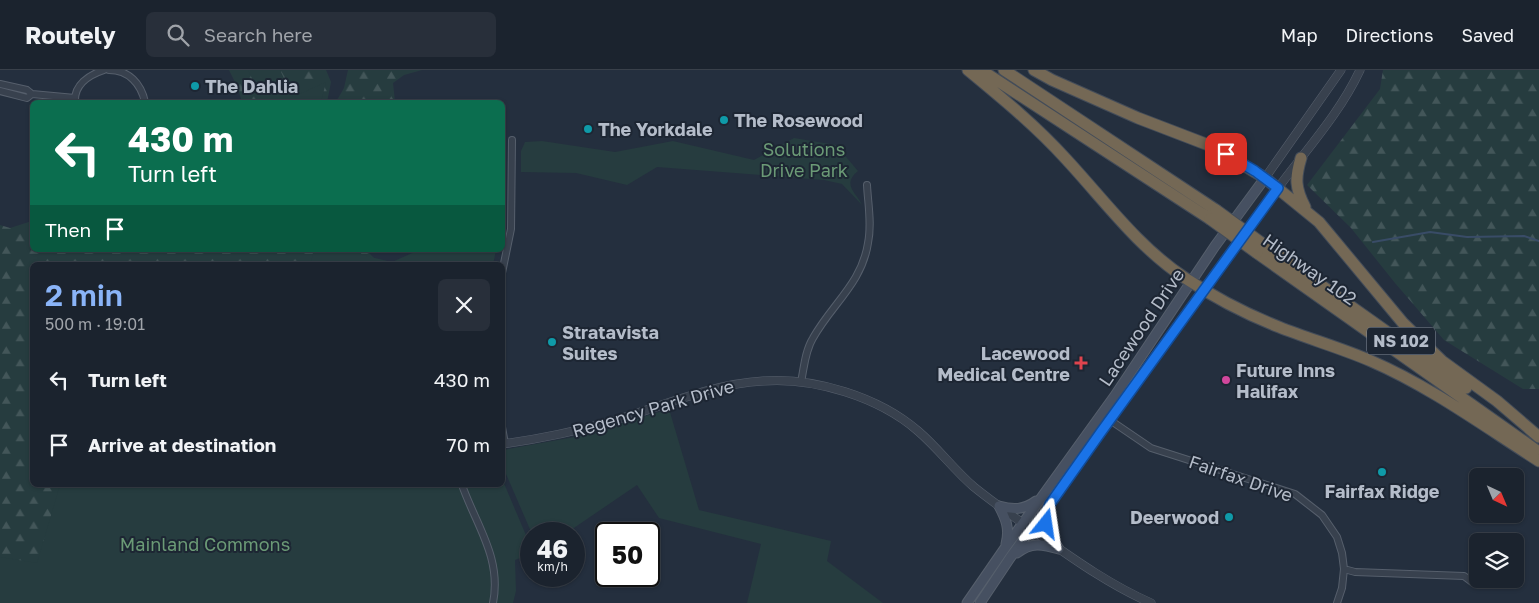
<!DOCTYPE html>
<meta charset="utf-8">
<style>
body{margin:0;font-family:"Golos Text",sans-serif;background:#282f3a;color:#f1f3f6;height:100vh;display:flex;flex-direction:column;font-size:19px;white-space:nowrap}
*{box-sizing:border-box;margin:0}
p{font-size:16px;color:#a0a4aa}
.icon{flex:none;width:28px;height:28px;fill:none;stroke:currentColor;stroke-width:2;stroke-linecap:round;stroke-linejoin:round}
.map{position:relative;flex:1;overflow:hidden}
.panel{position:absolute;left:30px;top:192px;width:475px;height:225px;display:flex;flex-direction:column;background:#1b232e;border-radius:8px;box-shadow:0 1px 4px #0004,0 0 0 1px #39404a}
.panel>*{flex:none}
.banner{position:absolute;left:30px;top:30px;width:475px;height:152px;border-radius:8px;box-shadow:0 1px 4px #0004,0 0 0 1px #39404a;background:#0b6e4f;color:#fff;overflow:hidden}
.needle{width:32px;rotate:136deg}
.fabs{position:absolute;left:1469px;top:398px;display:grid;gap:10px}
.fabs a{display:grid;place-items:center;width:55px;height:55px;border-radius:8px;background:#1b232e;box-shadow:0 1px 4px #0004,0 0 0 1px #39404a;font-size:25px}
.speed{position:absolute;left:520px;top:452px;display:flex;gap:10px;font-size:25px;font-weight:700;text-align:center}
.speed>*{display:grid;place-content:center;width:65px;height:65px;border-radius:50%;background:#1b232e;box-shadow:0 1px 4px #0004,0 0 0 1px #39404a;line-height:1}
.speed small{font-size:12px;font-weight:400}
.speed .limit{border:2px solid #111;border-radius:8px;background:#fff;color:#111}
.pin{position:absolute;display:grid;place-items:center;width:42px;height:42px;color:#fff;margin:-21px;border-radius:10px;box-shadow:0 2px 8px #0006}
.me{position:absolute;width:55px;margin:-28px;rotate:15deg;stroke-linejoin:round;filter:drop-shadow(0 0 4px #0008)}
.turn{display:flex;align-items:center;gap:18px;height:105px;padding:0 15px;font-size:22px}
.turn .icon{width:65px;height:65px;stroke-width:2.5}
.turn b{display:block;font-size:35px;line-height:42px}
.then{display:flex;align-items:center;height:48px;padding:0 15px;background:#0003;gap:10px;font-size:19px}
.round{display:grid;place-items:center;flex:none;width:52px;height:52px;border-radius:8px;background:#282f3a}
.summary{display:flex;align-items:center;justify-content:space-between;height:85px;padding:0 15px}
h1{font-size:30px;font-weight:600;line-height:38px;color:#8ab4f8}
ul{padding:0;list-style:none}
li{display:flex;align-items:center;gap:15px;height:65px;padding:0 15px}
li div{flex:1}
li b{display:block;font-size:19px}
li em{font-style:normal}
header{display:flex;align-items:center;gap:30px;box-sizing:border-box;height:70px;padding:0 25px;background:#1b232e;border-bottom:1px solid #39404a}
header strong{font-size:24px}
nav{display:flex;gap:28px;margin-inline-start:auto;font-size:18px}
.search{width:350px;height:45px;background:#282f3a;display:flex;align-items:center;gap:12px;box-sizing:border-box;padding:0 18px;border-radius:8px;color:#a0a4aa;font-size:19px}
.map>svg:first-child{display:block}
.forest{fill:url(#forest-firs)}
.park{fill:#263c3f}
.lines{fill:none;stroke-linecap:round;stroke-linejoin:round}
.stream{stroke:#394c67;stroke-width:2}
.minor-casing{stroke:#565f6c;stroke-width:8}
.tertiary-casing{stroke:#565f6c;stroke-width:9}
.secondary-casing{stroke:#565f6c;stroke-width:11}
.motorway-casing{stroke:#434c59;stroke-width:13}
.minor{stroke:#38414e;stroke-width:6}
.tertiary{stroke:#38414e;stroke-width:8}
.secondary{stroke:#465061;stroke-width:9}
.motorway{stroke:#746855;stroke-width:11}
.motorway-bridge-casing{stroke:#434c59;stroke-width:13;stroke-linecap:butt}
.motorway-bridge{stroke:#746855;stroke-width:11}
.route-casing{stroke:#114b97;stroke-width:12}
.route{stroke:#1a73e8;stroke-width:9}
.culture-dot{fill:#0f9aa8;stroke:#1d2633;stroke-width:2}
.health-dot{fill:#e0444e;stroke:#1d2633;stroke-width:2}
.hotel-dot{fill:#d1479c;stroke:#1d2633;stroke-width:2}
.labels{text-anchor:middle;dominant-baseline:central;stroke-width:4;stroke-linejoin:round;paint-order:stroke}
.shield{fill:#1d2633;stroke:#878f9c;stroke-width:1}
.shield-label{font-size:16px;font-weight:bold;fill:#b4bcc9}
.poi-label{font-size:18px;font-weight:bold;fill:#b4bcc9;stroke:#1d2633;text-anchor:start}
.park-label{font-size:18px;fill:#6b9a76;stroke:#1d2633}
.street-label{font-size:18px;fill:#b4bcc9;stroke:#1d2633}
</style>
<header>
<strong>Routely</strong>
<div class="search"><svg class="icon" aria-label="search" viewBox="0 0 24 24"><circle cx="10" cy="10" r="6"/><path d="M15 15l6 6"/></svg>Search here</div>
<nav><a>Map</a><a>Directions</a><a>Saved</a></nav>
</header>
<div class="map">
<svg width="1539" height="533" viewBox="0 0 1539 533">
<defs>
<pattern id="forest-firs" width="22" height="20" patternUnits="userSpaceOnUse" patternTransform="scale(1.25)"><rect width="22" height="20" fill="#263c3f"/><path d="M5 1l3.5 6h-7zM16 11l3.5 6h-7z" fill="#435659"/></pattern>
</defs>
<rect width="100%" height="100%" fill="#242f3e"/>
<path class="forest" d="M 229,0 L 326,0 L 331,12 L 327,32 L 242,32 L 237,16 Z
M 348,0 L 422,0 L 404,5 L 393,13 L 395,32 L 336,32 L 344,18 Z
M 1383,0 L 1539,0 L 1539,319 L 1523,319 L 1444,270 L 1395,213 L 1351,158 L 1307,115 L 1380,19 Z
M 32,151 L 32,180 L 369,180 L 368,182 L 381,195 L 32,195 L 32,415 L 275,415 L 0,533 L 0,155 L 10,158 Z"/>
<path class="park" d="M 248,0 L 280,0 L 293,27 L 326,12 L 321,32 L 263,32 Z
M 794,68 L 836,75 L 858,101 C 841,115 857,123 862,135 L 842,114 L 824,110 L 657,97 L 627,115 L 576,103 L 521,102 L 521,81 L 525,72 L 542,71 L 615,82 L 673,71 L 754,90 Z
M 314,180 L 359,180 L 362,185 L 392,192 L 419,180 L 496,180 L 493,195 L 324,195 L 311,192 Z
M 669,339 L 699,440 L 831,471 L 827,491 L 883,533 L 747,533 L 761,474 L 659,448 L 637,415 L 565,464 L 532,464 L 503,397 L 503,380 L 580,366 Z
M 503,411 L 531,477 L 531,484 L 515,490 L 516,521 L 513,533 L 0,533 L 0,487 L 37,493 L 60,415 L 502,415 Z"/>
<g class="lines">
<path class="stream" d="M 1373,172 L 1430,162 L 1467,167 L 1524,166 L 1539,171"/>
<defs>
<path id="minor" d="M 109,0 C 129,0 141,14 145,32
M 0,14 L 27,20 L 32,24
M 0,21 L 27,28 L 32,24 L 75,28
M 75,32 C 74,15 89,5 104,0
M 502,203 L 511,159 L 512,70
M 801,312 C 804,298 805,281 813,268 C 832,234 862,213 868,173 C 872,154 868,134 867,115
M 1101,344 L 1151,378 L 1295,424 L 1322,445 L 1337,467 L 1342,483 L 1344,499 L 1342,518 L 1337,533
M 502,357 L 505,374
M 462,415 C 476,455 502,488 493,533
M 1344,499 L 1355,502 L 1464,506 L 1472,512"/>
<path id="tertiary" d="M 1265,108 L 1341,0
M 1278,118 C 1306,80 1340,43 1360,0
M 502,374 C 540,369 577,361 613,351 C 663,336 711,314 763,311 C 814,307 879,327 918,361 C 938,378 954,400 974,417 C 995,434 1017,449 1038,464 C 1075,490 1110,515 1151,533"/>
<path id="secondary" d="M 999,436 C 1013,440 1024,440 1036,431
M 999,436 C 1006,449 1010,459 1006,474
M 1048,440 C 1043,456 1051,466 1059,479
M 1017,483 C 1031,472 1042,474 1059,479
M 967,533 L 1005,478 L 1114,327 L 1215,176 L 1265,108
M 980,533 L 1010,488 L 1103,359 L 1278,118"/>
<path id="motorway" d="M 968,0 C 1002,28 1036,56 1066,89 C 1104,130 1138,177 1185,208 C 1215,228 1246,244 1279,257 C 1309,269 1341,278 1371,291 C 1431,317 1484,356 1539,391
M 981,0 L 1210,149
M 1004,0 L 1216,140
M 1034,0 L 1052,10 L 1138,48 L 1211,76 L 1265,108 L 1319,152 L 1403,253 L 1442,291 L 1497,331 L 1539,367
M 1301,88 C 1295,108 1295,118 1305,137
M 1263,174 L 1466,318
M 1257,183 L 1536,380"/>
</defs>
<use href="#minor" class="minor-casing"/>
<use href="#tertiary" class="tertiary-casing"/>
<use href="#secondary" class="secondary-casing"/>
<use href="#motorway" class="motorway-casing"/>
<use href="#minor" class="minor"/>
<use href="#tertiary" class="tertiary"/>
<use href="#secondary" class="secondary"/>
<use href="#motorway" class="motorway"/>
<defs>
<path id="motorway-bridge" d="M 1216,140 L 1263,174
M 1210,149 L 1257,183"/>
</defs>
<use href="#motorway-bridge" class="motorway-bridge-casing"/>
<use href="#motorway-bridge" class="motorway-bridge"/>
</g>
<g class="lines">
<defs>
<path id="route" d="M 1046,454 L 1046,446 L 1050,434 L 1101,362 L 1278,118 L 1255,101 L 1226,84"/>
</defs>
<use href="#route" class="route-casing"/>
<use href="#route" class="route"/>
</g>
<g class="culture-dot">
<circle cx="195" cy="16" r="5"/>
<circle cx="724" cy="50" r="5"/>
<circle cx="588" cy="59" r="5"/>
<circle cx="552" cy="272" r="5"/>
<circle cx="1382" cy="402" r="5"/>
<circle cx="1229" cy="447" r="5"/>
</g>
<path class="health-dot" d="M1078.5 285.5h5v5h5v5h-5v5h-5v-5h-5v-5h5z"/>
<circle class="hotel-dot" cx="1226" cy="310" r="5"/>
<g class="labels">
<rect class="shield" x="1367" y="257.5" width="68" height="27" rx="4"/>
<g class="shield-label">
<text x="1401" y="271">NS 102</text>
</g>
<g class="poi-label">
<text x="205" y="16">The Dahlia</text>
<text x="734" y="50">The Rosewood</text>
<text x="598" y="59">The Yorkdale</text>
<text x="562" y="262">Stratavista<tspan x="562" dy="21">Suites</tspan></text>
<text x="1070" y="283" text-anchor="end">Lacewood<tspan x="1070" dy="21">Medical Centre</tspan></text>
<text x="1236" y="300">Future Inns<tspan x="1236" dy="21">Halifax</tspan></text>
<text x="1382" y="421" text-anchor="middle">Fairfax Ridge</text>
<text x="1219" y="447" text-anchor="end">Deerwood</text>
</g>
<g class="park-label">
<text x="804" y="79">Solutions<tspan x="804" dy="21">Drive Park</tspan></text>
<text x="205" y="474">Mainland Commons</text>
</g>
<g class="street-label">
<text transform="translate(1310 199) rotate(35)">Highway 102</text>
<text transform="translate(1141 257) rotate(-56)">Lacewood Drive</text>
<text transform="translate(653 338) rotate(-16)">Regency Park Drive</text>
<text transform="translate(1241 408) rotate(19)">Fairfax Drive</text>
</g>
</g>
</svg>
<div class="fabs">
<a><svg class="needle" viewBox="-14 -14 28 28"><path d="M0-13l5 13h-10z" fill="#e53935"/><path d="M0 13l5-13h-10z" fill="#a0a4aa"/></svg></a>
<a><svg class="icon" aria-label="layers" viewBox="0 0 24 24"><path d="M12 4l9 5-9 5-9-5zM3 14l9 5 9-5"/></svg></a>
</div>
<div class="speed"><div>46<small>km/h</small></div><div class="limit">50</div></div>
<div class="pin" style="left:1226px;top:84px;background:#d93025"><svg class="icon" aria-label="arrive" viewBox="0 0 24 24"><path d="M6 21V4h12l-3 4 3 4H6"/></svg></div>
<svg class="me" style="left:1046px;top:454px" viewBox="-20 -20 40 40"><path d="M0-17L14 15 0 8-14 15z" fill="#1a73e8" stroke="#fff" stroke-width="4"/></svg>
<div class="banner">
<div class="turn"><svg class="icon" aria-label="left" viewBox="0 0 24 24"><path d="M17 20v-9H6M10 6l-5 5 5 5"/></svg><div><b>430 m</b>Turn left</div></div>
<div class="then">Then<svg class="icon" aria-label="arrive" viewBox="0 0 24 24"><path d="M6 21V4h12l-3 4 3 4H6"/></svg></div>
</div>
<section class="panel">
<div class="summary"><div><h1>2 min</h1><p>500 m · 19:01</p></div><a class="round"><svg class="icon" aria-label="close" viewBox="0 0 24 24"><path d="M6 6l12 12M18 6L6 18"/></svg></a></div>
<ul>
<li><svg class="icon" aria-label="left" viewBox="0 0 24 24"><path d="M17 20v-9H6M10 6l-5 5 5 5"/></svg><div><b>Turn left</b></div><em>430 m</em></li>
<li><svg class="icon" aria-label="arrive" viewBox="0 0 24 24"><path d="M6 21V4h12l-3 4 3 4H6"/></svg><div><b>Arrive at destination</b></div><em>70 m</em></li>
</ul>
</section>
</div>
